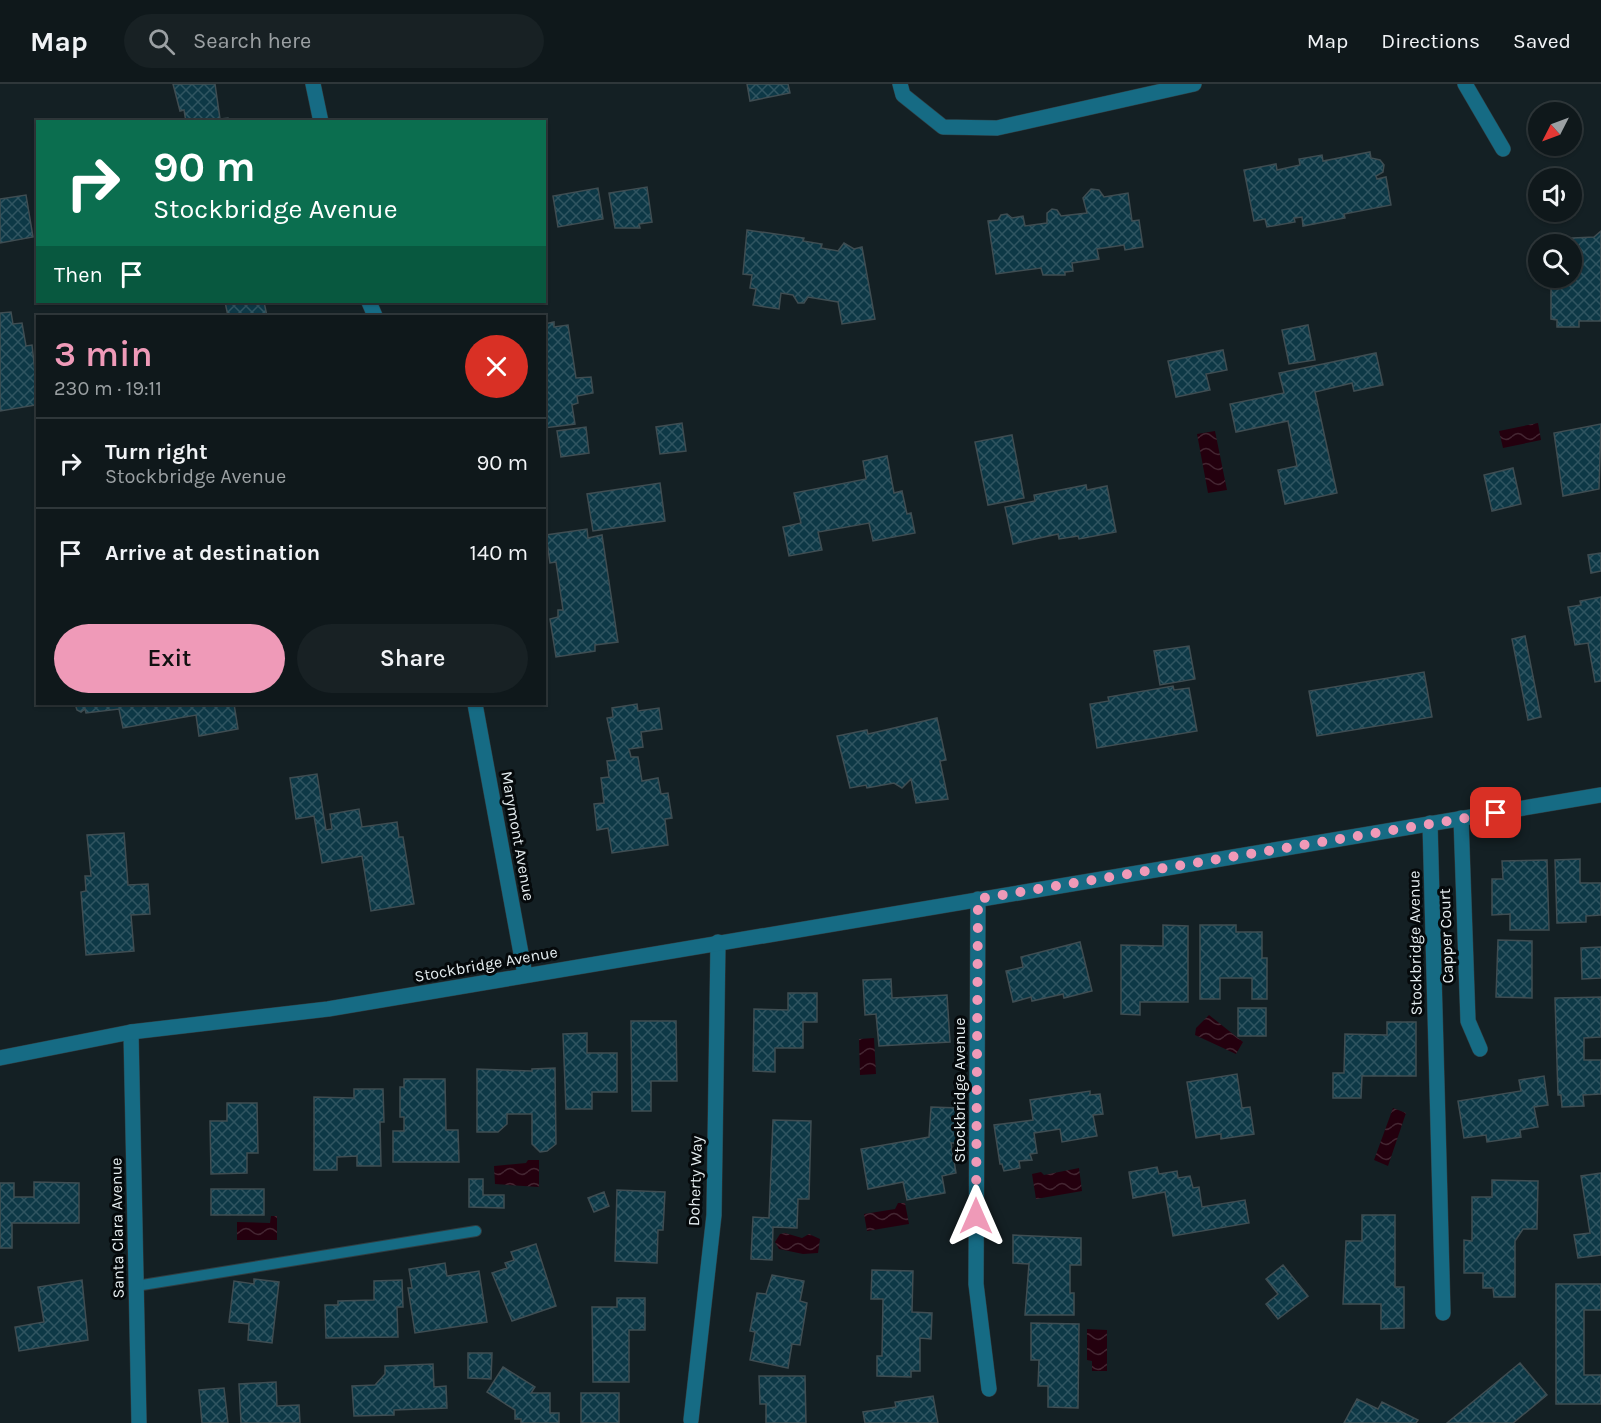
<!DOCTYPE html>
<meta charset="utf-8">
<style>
body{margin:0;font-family:Karla,sans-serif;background:#182124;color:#f1f3f6;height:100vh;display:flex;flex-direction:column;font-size:22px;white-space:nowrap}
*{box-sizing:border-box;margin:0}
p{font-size:20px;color:#9ba0a3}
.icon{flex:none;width:33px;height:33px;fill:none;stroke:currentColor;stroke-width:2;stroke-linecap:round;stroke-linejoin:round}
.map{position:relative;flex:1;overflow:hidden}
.sheet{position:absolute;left:36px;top:231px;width:510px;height:390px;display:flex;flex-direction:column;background:#0f181b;border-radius:0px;box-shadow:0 2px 4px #0004,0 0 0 2px #2f373a}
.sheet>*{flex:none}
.guide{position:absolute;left:36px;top:36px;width:510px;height:183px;border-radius:0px;box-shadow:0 2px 4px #0004,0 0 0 2px #2f373a;background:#0b6e4f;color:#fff;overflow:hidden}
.needle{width:39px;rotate:228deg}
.buttons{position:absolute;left:1528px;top:18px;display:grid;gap:12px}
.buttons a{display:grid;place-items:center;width:54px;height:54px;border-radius:50%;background:#0f181b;box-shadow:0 2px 4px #0004,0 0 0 2px #2f373a;font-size:30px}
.pin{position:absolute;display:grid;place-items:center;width:51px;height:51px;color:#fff;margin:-26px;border-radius:12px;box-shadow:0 3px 9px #0006}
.me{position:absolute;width:66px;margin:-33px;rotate:0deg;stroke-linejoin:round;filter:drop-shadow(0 0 4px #0008)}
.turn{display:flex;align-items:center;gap:21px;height:126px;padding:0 18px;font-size:27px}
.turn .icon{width:78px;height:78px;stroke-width:2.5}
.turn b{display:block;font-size:42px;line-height:51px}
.then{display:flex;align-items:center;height:57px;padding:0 18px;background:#0003;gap:12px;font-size:22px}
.round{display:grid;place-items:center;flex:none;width:63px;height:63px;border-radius:32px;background:#182124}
.summary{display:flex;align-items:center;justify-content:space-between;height:102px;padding:0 18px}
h1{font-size:36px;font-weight:600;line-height:45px;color:#ef9ab8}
.cta{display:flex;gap:12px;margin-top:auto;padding:12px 18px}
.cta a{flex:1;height:69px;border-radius:36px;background:#ef9ab8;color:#111;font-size:24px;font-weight:600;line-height:69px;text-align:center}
.cta a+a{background:#182124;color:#f1f3f6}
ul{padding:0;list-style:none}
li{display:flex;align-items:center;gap:18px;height:90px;padding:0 18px;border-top:2px solid #2f373a}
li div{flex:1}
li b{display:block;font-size:22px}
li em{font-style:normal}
header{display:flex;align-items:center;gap:36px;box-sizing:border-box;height:84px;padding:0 30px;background:#0f181b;border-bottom:2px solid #2f373a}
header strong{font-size:28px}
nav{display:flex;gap:33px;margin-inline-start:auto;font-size:21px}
.search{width:420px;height:54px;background:#182124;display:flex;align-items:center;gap:15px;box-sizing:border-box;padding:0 21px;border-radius:33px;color:#9ba0a3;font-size:22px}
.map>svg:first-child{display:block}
.water{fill:url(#water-waves)}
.building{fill:url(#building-cross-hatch);stroke:#3f4d52;stroke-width:1.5}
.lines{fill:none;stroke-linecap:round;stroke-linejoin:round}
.service-casing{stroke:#313d41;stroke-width:12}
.minor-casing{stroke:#313d41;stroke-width:16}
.tertiary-casing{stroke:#313d41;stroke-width:16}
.service{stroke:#166b84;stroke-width:10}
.minor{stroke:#166b84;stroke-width:15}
.tertiary{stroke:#166b84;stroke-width:15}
.route{stroke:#ef9ab8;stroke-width:10;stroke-dasharray:0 18}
.labels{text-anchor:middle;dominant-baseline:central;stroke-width:6;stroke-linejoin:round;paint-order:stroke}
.street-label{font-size:16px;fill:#e6eef1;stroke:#05090b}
</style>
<header>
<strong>Map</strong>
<div class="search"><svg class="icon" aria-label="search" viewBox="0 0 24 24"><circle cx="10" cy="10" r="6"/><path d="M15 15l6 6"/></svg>Search here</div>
<nav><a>Map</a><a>Directions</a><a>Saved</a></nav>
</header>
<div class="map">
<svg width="1601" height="1339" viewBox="0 0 1601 1339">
<defs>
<pattern id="water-waves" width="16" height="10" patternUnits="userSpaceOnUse" patternTransform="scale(1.5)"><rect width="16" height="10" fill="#24000e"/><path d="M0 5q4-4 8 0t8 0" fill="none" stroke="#442632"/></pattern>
<pattern id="building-cross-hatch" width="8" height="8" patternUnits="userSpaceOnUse" patternTransform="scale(1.5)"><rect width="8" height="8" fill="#0d3846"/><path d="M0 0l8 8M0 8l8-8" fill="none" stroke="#305561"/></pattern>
</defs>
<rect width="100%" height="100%" fill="#142024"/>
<path class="water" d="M 1538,339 L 1541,356 L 1503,364 L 1499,347 Z
M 1215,347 L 1227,406 L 1208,409 L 1197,350 Z
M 1209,931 L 1243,958 L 1236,970 L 1195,951 L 1196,944 Z
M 874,954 L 876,990 L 860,991 L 859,955 Z
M 1393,1024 L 1406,1029 L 1388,1082 L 1374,1076 Z
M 528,1076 L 539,1076 L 539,1103 L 495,1100 L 494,1082 L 526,1079 Z
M 1079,1084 L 1082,1107 L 1036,1115 L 1032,1090 L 1041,1088 L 1044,1091 Z
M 898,1119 L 905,1119 L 909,1140 L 867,1147 L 864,1130 L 895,1125 Z
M 271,1132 L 277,1132 L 277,1156 L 237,1156 L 237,1138 L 270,1139 Z
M 785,1149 L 802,1154 L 809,1150 L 820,1155 L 818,1169 L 803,1170 L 779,1165 L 775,1158 L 780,1150 Z
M 1087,1245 L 1107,1246 L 1107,1287 L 1092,1287 L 1092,1277 L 1087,1276 Z"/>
<path class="building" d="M 173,0 L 215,0 L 220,35 L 228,34 L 229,38 L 186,38 L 184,26 L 180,27 Z
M 747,0 L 788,0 L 790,9 L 750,17 Z
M 1370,68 L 1371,74 L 1380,76 L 1384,81 L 1383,88 L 1376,92 L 1377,95 L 1386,93 L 1391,121 L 1344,130 L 1345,134 L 1303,142 L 1302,133 L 1294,134 L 1295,138 L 1267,143 L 1265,135 L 1254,137 L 1244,86 L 1276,80 L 1277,86 L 1300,81 L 1299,75 L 1322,71 L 1323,77 Z
M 647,103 L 652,138 L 639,140 L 640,144 L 615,144 L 609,109 Z
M 598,104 L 603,135 L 558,143 L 553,112 Z
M 1091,105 L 1099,106 L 1104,113 L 1128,109 L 1132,137 L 1139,136 L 1143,163 L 1125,166 L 1124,161 L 1097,165 L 1099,175 L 1072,179 L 1073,187 L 1065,188 L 1065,191 L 1043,191 L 1041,184 L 996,190 L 988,137 L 998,136 L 1001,131 L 1007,130 L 1012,134 L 1023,132 L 1025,142 L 1047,139 L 1047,129 L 1052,125 L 1057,126 L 1061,132 L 1087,129 L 1083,114 Z
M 26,111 L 33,153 L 0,159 L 0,115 Z
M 747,146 L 804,154 L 803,157 L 822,160 L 821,164 L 838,167 L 844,159 L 854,165 L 862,163 L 875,235 L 842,240 L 838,218 L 808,213 L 804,219 L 798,219 L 793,211 L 781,209 L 779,225 L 753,221 L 756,205 L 750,204 L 752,191 L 743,190 Z
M 1601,147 L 1601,237 L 1579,237 L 1579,243 L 1557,243 L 1557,236 L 1551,235 L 1551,194 L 1572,194 L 1572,160 L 1552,160 L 1552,155 L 1594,153 Z
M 225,218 L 264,218 L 267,232 L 228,232 Z
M 11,228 L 13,240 L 22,239 L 26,262 L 32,261 L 38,314 L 35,314 L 36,321 L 0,327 L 0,229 Z
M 554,238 L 554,243 L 568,241 L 576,294 L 591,293 L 593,309 L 577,312 L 578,319 L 572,321 L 575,340 L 544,344 L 544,240 Z
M 1308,241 L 1315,276 L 1289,280 L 1282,246 Z
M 1223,266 L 1227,286 L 1206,290 L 1210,306 L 1176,313 L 1168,277 Z
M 1376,269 L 1383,301 L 1354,307 L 1352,299 L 1315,308 L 1337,409 L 1285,420 L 1278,386 L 1297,382 L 1288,337 L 1236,348 L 1230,320 L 1284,309 L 1279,289 Z
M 682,339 L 686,367 L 660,370 L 656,343 Z
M 1601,340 L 1599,405 L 1563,412 L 1554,349 Z
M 586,343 L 589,369 L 561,373 L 557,347 Z
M 1012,351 L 1024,414 L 988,421 L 975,358 Z
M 887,372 L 894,409 L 902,407 L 907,430 L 911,429 L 915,449 L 873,457 L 869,439 L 818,448 L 822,466 L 789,472 L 783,443 L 801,439 L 794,409 L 866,395 L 863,377 Z
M 1513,384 L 1521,420 L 1492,427 L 1484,391 Z
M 660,399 L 665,437 L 593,447 L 587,410 Z
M 1086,401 L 1087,406 L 1107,402 L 1116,448 L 1079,455 L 1078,452 L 1059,455 L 1058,450 L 1013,460 L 1005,423 L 1035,417 L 1034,411 Z
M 587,445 L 588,454 L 602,451 L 618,558 L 595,561 L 595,567 L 556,573 L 550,535 L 558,533 L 558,526 L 563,526 L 556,478 L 550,479 L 546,451 Z
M 1601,469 L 1601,487 L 1591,489 L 1588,471 Z
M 1601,513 L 1601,597 L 1595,598 L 1588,559 L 1575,561 L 1568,523 L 1581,521 L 1580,517 Z
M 1525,552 L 1541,633 L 1528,636 L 1512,555 Z
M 1189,562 L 1195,595 L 1160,601 L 1154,567 Z
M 1424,588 L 1432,633 L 1317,652 L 1309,607 Z
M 1173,602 L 1174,606 L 1189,604 L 1197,647 L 1097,664 L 1090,620 L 1109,617 L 1108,613 Z
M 75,620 L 234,620 L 238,645 L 199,652 L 196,631 L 123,644 L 119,625 L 86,629 L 85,625 L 81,628 L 77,626 Z
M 637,620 L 638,627 L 659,624 L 662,645 L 641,648 L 643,663 L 629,665 L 631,673 L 638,673 L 642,697 L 658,694 L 661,710 L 668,709 L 672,734 L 665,735 L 668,761 L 612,769 L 608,744 L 597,746 L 594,720 L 604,719 L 601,694 L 609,693 L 607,677 L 616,676 L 607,634 L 613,633 L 612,624 Z
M 937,634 L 946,676 L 940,677 L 948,715 L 916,719 L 911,695 L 902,704 L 894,699 L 867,704 L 866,701 L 850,704 L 837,652 L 867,646 L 868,650 Z
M 317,690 L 326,746 L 332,745 L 330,730 L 359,725 L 362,743 L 397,738 L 399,753 L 403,753 L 414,820 L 371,827 L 362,772 L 322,779 L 314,732 L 296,735 L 290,694 Z
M 124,749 L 128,801 L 148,800 L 150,830 L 131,831 L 134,867 L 86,871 L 81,808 L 86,807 L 85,792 L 91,792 L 87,751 Z
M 1580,775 L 1580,799 L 1601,799 L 1601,831 L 1586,832 L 1586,838 L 1557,839 L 1555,776 Z
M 1547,776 L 1549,846 L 1510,846 L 1510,830 L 1492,831 L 1492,795 L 1503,795 L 1502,777 Z
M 1163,841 L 1188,842 L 1188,918 L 1140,918 L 1140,931 L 1121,930 L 1121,861 L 1163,862 Z
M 1200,841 L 1236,841 L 1236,848 L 1262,848 L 1262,874 L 1267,874 L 1267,915 L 1252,915 L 1252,894 L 1220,894 L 1220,915 L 1200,915 Z
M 1498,856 L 1532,857 L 1532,914 L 1496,913 Z
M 1080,858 L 1092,907 L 1064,914 L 1063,910 L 1032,917 L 1031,913 L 1013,918 L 1006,887 L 1023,883 L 1021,873 Z
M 1601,863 L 1601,894 L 1582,895 L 1581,864 Z
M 891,895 L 892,914 L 947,911 L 950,958 L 879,962 L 876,930 L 865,931 L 863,896 Z
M 788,909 L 817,909 L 817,938 L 803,938 L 803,964 L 775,964 L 775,988 L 753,987 L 754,925 L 788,926 Z
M 1601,913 L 1601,953 L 1584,954 L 1584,976 L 1601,976 L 1601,1010 L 1583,1011 L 1584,1022 L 1562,1023 L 1561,1011 L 1558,1011 L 1555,914 Z
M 1238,924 L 1266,924 L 1266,952 L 1238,952 Z
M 631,937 L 676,937 L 677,997 L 651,997 L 651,1027 L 632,1027 Z
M 1387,938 L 1416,938 L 1416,992 L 1362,992 L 1361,1014 L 1333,1014 L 1333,989 L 1344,989 L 1345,950 L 1387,951 Z
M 587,949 L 587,969 L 617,969 L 617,1008 L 592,1008 L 592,1025 L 566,1025 L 563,950 Z
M 555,984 L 556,1060 L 547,1067 L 540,1068 L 532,1060 L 532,1030 L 507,1030 L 507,1040 L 498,1048 L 477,1048 L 477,985 L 532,987 L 532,985 Z
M 1237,990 L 1242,1024 L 1250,1023 L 1254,1050 L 1221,1055 L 1221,1050 L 1196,1054 L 1187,998 Z
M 1544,992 L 1548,1021 L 1534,1023 L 1538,1043 L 1520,1046 L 1521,1053 L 1487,1058 L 1486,1051 L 1464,1054 L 1458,1017 L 1521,1007 L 1519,996 Z
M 404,995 L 445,995 L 446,1046 L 458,1046 L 459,1078 L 393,1078 L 393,1047 L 404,1047 L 404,1033 L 400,1033 L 400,1003 L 404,1003 Z
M 354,1005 L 383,1005 L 384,1038 L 380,1038 L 381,1082 L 357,1082 L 357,1072 L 337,1073 L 337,1086 L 314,1086 L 314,1013 L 354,1014 Z
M 1090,1007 L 1090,1011 L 1100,1010 L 1103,1030 L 1093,1031 L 1097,1052 L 1062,1058 L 1060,1045 L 1034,1049 L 1037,1069 L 1030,1070 L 1032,1076 L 1019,1077 L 1020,1084 L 1004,1087 L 1002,1080 L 1000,1080 L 994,1041 L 1033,1036 L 1030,1016 Z
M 227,1019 L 257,1019 L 258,1069 L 247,1069 L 247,1089 L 211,1090 L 210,1037 L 227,1037 Z
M 931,1023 L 959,1024 L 957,1059 L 951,1059 L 956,1089 L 942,1092 L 945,1109 L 907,1116 L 903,1098 L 868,1105 L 861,1065 L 929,1053 Z
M 773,1036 L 811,1037 L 809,1115 L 798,1115 L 797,1144 L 773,1143 L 772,1176 L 751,1175 L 753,1133 L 769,1134 Z
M 1157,1083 L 1159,1090 L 1177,1087 L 1178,1094 L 1190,1092 L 1193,1104 L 1199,1103 L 1202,1123 L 1245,1116 L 1249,1139 L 1173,1152 L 1165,1108 L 1133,1114 L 1129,1088 Z
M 1601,1089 L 1601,1171 L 1578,1174 L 1574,1151 L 1590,1149 L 1581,1092 Z
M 469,1095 L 483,1095 L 483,1111 L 504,1111 L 504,1124 L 469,1123 Z
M 1492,1096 L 1538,1097 L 1537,1145 L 1523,1145 L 1515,1157 L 1515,1213 L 1494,1213 L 1493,1204 L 1483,1204 L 1483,1189 L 1464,1189 L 1464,1156 L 1472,1157 L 1472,1113 L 1492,1113 Z
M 34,1098 L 79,1099 L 79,1139 L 12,1139 L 12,1164 L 0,1164 L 0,1099 L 14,1099 L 14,1113 L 34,1113 Z
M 211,1105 L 264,1105 L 264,1131 L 211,1131 Z
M 617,1106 L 665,1108 L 663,1146 L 658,1146 L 657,1179 L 615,1177 Z
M 604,1108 L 609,1122 L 594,1128 L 588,1114 Z
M 1362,1131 L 1395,1131 L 1395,1203 L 1404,1203 L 1404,1244 L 1381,1245 L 1381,1220 L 1343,1220 L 1346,1157 L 1362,1157 Z
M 1013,1151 L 1081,1154 L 1081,1181 L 1070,1181 L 1070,1209 L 1074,1209 L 1074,1231 L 1025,1231 L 1029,1180 L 1013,1179 Z
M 536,1160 L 556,1222 L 512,1237 L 492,1189 L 507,1184 L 505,1179 L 514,1176 L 511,1168 Z
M 445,1179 L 447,1192 L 479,1187 L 487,1238 L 415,1249 L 408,1204 L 412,1204 L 409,1185 Z
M 1283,1181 L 1308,1212 L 1278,1235 L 1266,1220 L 1278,1210 L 1266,1195 Z
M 872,1186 L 913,1187 L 912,1228 L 932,1229 L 931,1255 L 920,1254 L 920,1287 L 911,1287 L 911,1293 L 877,1292 L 877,1272 L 882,1272 L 883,1215 L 871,1215 Z
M 772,1191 L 804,1197 L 800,1217 L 807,1219 L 800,1261 L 792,1260 L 788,1284 L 750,1276 L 755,1248 L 750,1247 L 757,1209 L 766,1210 Z
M 254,1195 L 279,1198 L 272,1259 L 248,1256 L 249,1240 L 229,1238 L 234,1197 L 254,1200 Z
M 82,1196 L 88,1256 L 19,1267 L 15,1243 L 44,1238 L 38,1203 Z
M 402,1196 L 403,1223 L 397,1223 L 398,1253 L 326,1254 L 325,1221 L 338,1221 L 338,1217 L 374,1216 L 374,1197 Z
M 1556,1200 L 1601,1200 L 1601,1226 L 1584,1226 L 1584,1291 L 1601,1291 L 1601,1320 L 1556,1320 Z
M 617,1214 L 645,1214 L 645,1246 L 629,1246 L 629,1298 L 593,1298 L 592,1223 L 617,1223 Z
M 1031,1239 L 1079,1240 L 1078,1324 L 1048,1323 L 1048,1302 L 1038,1302 L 1039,1276 L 1031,1276 Z
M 468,1269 L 492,1269 L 491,1295 L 468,1294 Z
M 1520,1279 L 1547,1311 L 1513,1339 L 1447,1339 Z
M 433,1280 L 434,1303 L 446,1302 L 447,1324 L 394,1326 L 394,1331 L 354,1332 L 352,1302 L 375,1301 L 385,1290 L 385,1282 Z
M 503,1283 L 535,1303 L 531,1309 L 550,1309 L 550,1329 L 559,1329 L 559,1339 L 521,1339 L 521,1335 L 515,1335 L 515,1326 L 487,1308 Z
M 759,1292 L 805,1292 L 806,1339 L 766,1339 L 766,1320 L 760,1320 Z
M 276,1298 L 277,1322 L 299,1321 L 300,1339 L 241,1339 L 239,1300 Z
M 224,1304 L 228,1339 L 202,1339 L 199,1306 Z
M 581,1309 L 619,1309 L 619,1339 L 581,1339 Z
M 933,1312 L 938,1339 L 865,1339 L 863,1328 L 896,1323 L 895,1318 Z
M 1357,1315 L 1378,1325 L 1382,1318 L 1418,1336 L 1416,1339 L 1344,1339 Z"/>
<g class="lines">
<defs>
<path id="service" d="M 136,1202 L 476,1147"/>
<path id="minor" d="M 313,0 L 321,38
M 900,0 L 903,11 L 943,43 L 997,44 L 1194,0
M 1465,0 L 1503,65
M 369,218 L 375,232
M 475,620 L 525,891
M 1461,734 L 1468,937 L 1480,965
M 1430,739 L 1443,1229
M 978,815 L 976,1200 L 989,1305
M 131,948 L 139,1339
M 691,1336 L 714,1131 L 718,858"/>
<path id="tertiary" d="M 0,974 L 131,948 L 328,925 L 1601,711"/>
</defs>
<use href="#service" class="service-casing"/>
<use href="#minor" class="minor-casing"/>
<use href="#tertiary" class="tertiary-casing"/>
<use href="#service" class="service"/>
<use href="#minor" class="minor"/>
<use href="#tertiary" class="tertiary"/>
</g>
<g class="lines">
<path class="route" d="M 976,1132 L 978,815 L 1496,729"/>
</g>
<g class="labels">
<g class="street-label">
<text transform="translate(518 752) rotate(80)">Marymont Avenue</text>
<text transform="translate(1446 852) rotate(-92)">Capper Court</text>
<text transform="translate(1415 859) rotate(-91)">Stockbridge Avenue</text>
<text transform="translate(486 880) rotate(-10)">Stockbridge Avenue</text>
<text transform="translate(959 1006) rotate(-90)">Stockbridge Avenue</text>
<text transform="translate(695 1097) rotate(-88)">Doherty Way</text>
<text transform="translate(117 1144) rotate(-91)">Santa Clara Avenue</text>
</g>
</g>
</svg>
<div class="buttons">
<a><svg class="needle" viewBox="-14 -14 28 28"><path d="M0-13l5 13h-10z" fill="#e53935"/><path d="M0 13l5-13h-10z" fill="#9ba0a3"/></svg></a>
<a><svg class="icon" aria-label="sound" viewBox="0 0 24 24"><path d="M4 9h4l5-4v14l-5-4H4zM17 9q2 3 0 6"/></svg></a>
<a><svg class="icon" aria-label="search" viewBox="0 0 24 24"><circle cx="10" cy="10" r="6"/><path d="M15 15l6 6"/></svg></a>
</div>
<div class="pin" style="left:1496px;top:729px;background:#d93025"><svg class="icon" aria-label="arrive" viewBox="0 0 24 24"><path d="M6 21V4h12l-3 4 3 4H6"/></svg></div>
<svg class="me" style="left:976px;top:1132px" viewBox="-20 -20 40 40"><path d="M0-17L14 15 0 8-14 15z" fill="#ef9ab8" stroke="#fff" stroke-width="4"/></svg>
<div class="guide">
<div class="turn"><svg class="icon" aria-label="right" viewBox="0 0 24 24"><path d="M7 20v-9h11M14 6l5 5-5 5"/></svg><div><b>90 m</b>Stockbridge Avenue</div></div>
<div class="then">Then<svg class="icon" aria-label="arrive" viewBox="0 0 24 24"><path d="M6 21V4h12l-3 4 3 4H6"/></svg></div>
</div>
<section class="sheet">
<div class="summary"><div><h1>3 min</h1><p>230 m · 19:11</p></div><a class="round" style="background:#d93025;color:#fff"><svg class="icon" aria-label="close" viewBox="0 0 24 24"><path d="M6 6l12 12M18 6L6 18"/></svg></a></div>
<ul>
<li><svg class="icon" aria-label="right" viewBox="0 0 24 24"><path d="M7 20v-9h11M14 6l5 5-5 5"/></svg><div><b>Turn right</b><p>Stockbridge Avenue</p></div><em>90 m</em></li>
<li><svg class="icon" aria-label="arrive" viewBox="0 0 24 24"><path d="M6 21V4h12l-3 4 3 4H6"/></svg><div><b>Arrive at destination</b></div><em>140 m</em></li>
</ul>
<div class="cta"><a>Exit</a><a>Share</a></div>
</section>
</div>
